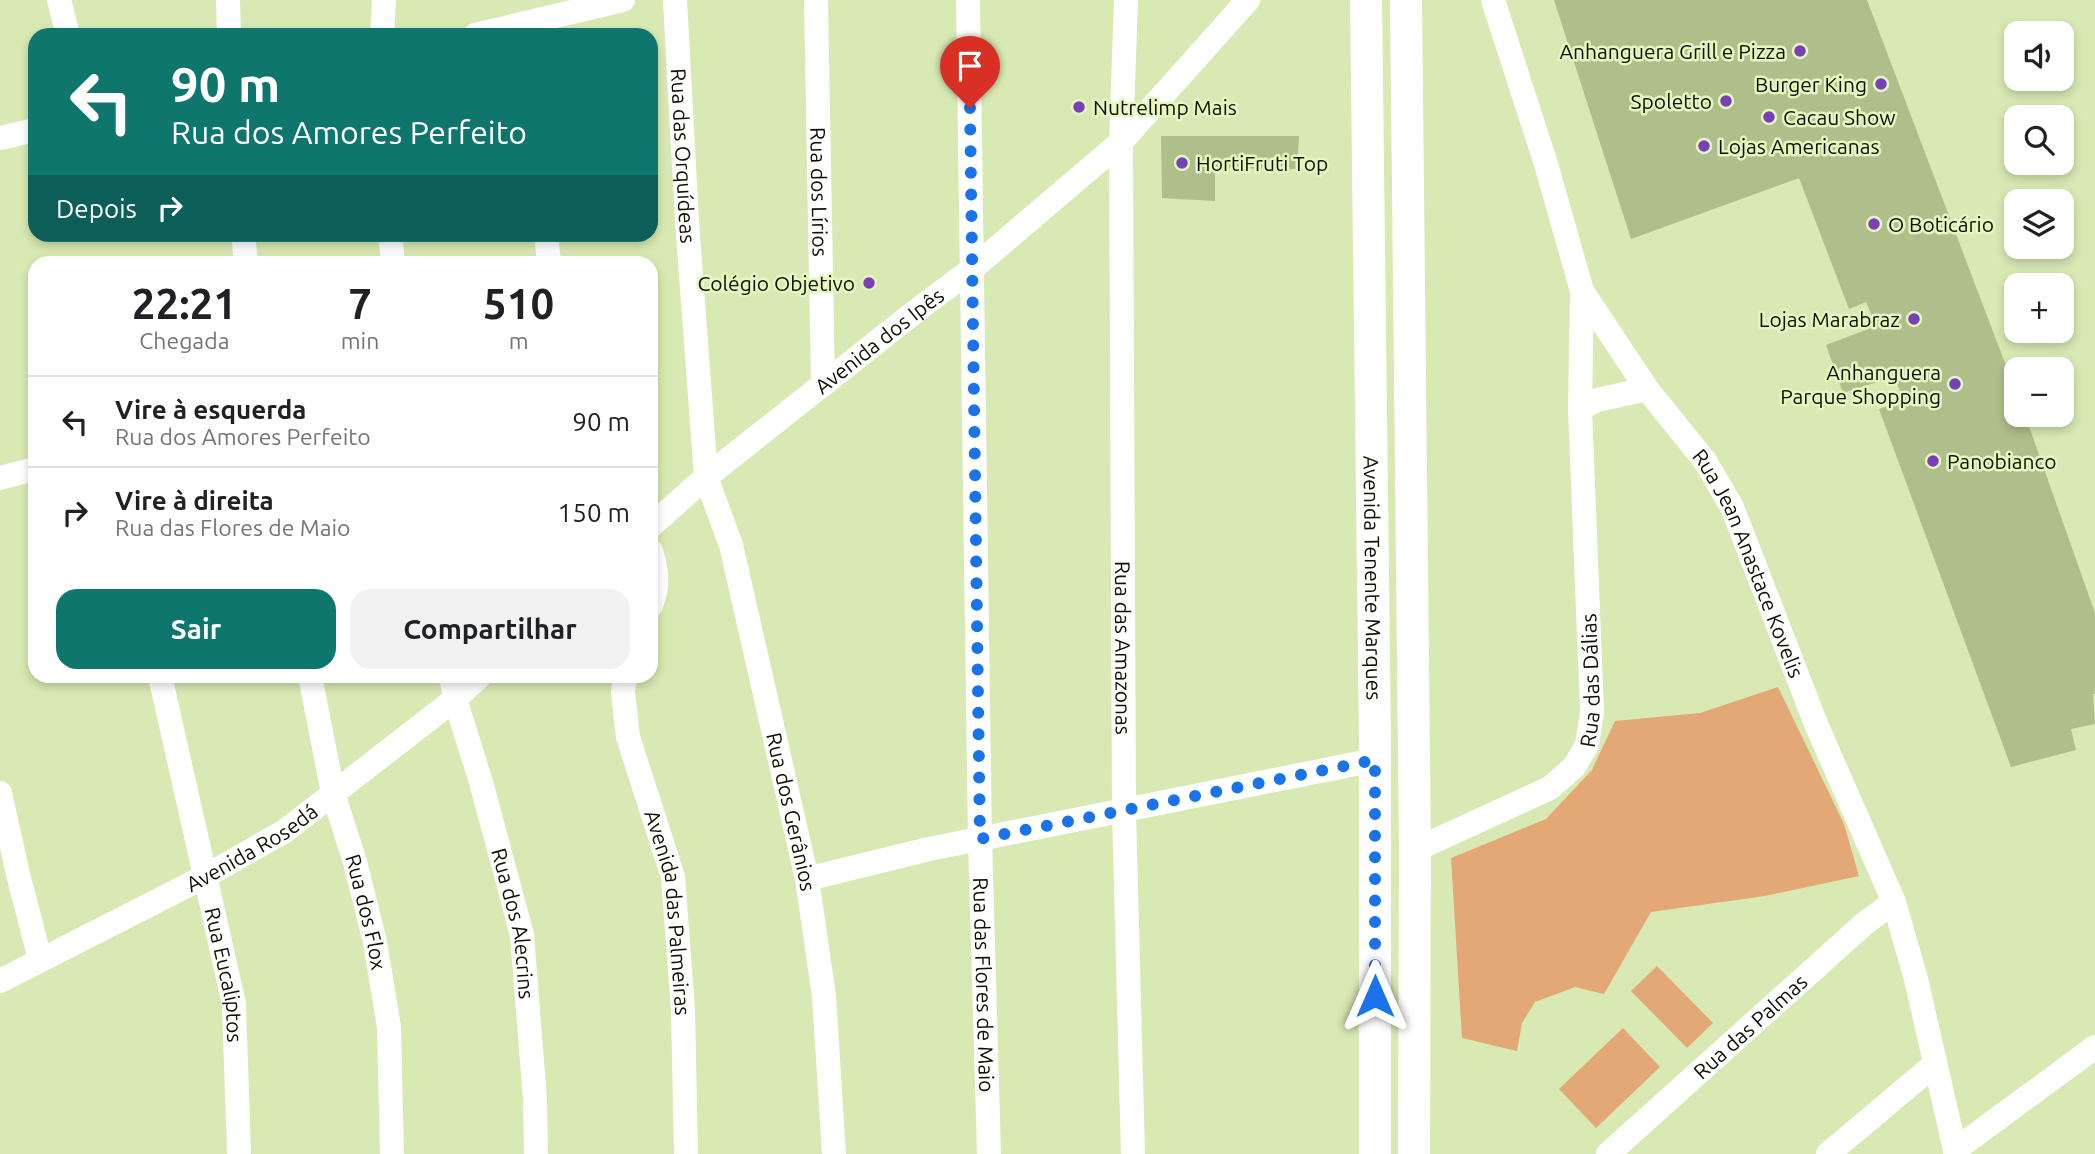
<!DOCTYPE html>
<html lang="pt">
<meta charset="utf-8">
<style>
body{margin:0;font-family:Ubuntu,sans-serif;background:#f2f2f2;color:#202124;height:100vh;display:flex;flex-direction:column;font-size:26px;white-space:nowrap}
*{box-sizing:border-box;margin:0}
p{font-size:23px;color:#757577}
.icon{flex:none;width:38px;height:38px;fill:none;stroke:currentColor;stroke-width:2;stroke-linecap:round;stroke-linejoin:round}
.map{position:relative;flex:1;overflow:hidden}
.side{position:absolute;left:28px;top:256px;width:630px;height:427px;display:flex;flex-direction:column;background:#fff;border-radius:21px;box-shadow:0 4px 10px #0003}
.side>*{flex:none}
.hud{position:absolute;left:28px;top:28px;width:630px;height:214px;border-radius:21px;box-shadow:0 4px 10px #0003;background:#0f766e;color:#fff;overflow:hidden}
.fabs{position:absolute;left:2004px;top:21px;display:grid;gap:14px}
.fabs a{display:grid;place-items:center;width:70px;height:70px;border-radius:14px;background:#fff;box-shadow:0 4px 10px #0003;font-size:35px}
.pin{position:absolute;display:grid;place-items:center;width:60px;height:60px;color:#fff;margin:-72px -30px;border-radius:50% 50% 50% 0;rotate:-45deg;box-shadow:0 0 7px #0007}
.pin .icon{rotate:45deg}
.me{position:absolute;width:77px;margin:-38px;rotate:0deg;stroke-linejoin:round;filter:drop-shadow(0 0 5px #0008)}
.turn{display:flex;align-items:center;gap:24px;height:147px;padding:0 28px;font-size:32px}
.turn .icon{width:91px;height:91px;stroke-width:2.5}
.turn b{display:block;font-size:49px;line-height:60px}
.then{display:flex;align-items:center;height:66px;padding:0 28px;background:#0003;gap:14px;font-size:26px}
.eta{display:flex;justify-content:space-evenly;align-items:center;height:119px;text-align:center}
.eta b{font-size:42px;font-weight:600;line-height:49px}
.primary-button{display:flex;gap:14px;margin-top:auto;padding:14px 28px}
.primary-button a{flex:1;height:80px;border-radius:21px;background:#0f766e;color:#fff;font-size:28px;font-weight:600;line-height:80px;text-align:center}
.primary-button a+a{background:#f2f2f2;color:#202124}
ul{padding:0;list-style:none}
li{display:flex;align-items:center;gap:21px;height:91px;padding:0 28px;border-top:2px solid #e0e0e0}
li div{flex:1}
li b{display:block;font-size:26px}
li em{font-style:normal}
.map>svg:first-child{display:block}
.green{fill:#e3a875}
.building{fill:#afbf8b}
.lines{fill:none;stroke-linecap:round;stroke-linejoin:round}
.minor{stroke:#fff;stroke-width:24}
.major{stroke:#fff;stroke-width:32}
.route{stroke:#1a73e8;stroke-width:12;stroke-dasharray:0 21.6}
.poi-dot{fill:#7840b7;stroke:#e6f6c0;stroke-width:2.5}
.labels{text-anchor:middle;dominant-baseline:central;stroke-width:5;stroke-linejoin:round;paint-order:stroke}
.poi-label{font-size:21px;fill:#0c1101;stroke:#e6f6c0;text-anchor:end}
.street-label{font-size:21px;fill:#0c1101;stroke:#e6f6c0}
</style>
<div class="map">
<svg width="2095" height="1154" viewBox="0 0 2095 1154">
<rect width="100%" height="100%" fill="#d8e9b3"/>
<path class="green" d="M 1778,687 L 1844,824 L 1859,876 L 1765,896 L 1651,912 L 1604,994 L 1575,987 L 1535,1002 L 1522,1023 L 1517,1051 L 1462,1038 L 1451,858 L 1546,819 L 1592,770 L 1615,721 L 1700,713 Z
M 1657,966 L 1713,1023 L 1687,1048 L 1631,991 Z
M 1623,1028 L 1660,1067 L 1596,1128 L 1559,1089 Z"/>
<path class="building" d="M 1554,0 L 1867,0 L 2016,392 L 2016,415 L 2025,415 L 2095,613 L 2095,694 L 2093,694 L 2095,724 L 2071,729 L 2076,750 L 2011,767 L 1879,409 L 1905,400 L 1893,377 L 1843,393 L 1826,345 L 1876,326 L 1866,302 L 1849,309 L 1799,178 L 1631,239 Z
M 1161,136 L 1299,136 L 1297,169 L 1215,168 L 1215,201 L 1162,198 Z"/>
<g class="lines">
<g class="minor">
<path d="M 59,0 L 68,35"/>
<path d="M 228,0 L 229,35"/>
<path id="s1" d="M 675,0 L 687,221 L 706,477 L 731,545 L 807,879 L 824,996 L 834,1154"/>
<path id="s2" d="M 816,0 L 823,385"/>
<path id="s3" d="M 968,0 L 980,839 L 989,1154"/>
<path id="s4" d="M 1126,0 L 1121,142 L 1124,811 L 1133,1154"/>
<path id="s5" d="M 1493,0 L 1546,164 L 1582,291 L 1647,389 L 1705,461 L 1732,507 L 1816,724 L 1894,902 L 1916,979 L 1956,1154"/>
<path d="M 382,35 L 384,0"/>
<path d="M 475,35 L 623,0"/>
<path d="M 0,138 L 35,130"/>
<path d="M 243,234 L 246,262"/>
<path d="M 390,234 L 393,262"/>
<path d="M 546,234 L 549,262"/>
<path d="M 1580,409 L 1597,400 L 1647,389"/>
<path d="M 0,478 L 35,469"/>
<path id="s6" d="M 651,526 L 706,477 L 916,311 L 972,269 L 1121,142 L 1248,0"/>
<path d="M 651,551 C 657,570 659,586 651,605"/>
<path id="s7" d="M 160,676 L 234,1004 L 239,1154"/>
<path id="s8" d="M 310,676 L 333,793 L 355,862 L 375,942 L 389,1027 L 392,1154"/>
<path id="s9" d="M 451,676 L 455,699 L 481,782 L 522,935 L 535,1099 L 536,1154"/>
<path id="s10" d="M 625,676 L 623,692 L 628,737 L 673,877 L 683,1009 L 686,1154"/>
<path d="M 0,793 L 18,874 L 40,959"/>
<path id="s11" d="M 1415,850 L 1550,788 L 1574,767 L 1587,745 L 1592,712 L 1580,409 L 1582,291"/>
<path d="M 807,879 L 929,849 L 1375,760"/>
<path id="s12" d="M 0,981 L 204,877 L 285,831 L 455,699 L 480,676"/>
<path d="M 1955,1150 L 2095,1047"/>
<path id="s13" d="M 1608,1154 L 1864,924 L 1894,902"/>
<path d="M 1828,1154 L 1935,1064"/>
</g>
<g class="major">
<path id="s14" d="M 1366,0 L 1375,741 L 1375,1154"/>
<path d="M 1406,0 L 1415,850 L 1414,1154"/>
</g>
</g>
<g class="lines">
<path class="route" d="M 970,108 L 980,839 L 1375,760 L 1375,996"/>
</g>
<g class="poi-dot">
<circle cx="1800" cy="51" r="7"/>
<circle cx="1881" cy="84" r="7"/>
<circle cx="1726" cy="101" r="7"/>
<circle cx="1079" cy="107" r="7"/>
<circle cx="1769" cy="117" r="7"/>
<circle cx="1704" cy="146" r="7"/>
<circle cx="1182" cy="163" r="7"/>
<circle cx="1874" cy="224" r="7"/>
<circle cx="869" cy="283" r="7"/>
<circle cx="1914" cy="319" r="7"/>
<circle cx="1955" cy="384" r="7"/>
<circle cx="1933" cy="461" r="7"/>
</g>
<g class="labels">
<g class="poi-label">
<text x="1786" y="51">Anhanguera Grill e Pizza</text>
<text x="1867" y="84">Burger King</text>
<text x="1712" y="101">Spoletto</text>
<text x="1093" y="107" text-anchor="start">Nutrelimp Mais</text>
<text x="1783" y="117" text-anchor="start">Cacau Show</text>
<text x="1718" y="146" text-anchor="start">Lojas Americanas</text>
<text x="1196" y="163" text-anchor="start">HortiFruti Top</text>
<text x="1888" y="224" text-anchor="start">O Boticário</text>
<text x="855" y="283">Colégio Objetivo</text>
<text x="1900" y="319">Lojas Marabraz</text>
<text x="1941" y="372">Anhanguera<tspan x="1941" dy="24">Parque Shopping</tspan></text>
<text x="1947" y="461" text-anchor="start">Panobianco</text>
</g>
<g class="street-label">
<text stroke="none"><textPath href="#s1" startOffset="156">Rua das Orquídeas</textPath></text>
<text stroke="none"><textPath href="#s2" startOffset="192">Rua dos Lírios</textPath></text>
<text stroke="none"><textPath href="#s6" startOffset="294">Avenida dos Ipês</textPath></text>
<text stroke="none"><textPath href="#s5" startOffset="626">Rua Jean Anastace Kovelis</textPath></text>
<text stroke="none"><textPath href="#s14" startOffset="578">Avenida Tenente Marques</textPath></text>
<text stroke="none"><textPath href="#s4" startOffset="648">Rua das Amazonas</textPath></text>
<text stroke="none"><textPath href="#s11" startOffset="271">Rua das Dálias</textPath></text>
<text stroke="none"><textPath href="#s1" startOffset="824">Rua dos Gerânios</textPath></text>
<text stroke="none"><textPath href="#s12" startOffset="285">Avenida Rosedá</textPath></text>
<text stroke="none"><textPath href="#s8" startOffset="243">Rua dos Flox</textPath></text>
<text stroke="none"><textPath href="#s10" startOffset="243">Avenida das Palmeiras</textPath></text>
<text stroke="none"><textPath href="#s9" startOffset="256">Rua dos Alecrins</textPath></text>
<text stroke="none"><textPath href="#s7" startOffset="306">Rua Eucaliptos</textPath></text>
<text stroke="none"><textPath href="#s3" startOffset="985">Rua das Flores de Maio</textPath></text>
<text stroke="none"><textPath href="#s13" startOffset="191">Rua das Palmas</textPath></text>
</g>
</g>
</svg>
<div class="fabs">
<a><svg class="icon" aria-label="sound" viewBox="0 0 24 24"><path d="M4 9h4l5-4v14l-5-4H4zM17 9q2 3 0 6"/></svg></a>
<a><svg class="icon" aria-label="search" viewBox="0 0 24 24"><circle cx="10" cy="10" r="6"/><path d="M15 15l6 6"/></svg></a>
<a><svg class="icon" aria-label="layers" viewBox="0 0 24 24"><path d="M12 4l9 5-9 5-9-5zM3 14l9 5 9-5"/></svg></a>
<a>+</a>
<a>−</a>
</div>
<div class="pin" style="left:970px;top:108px;background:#d93025"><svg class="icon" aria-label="arrive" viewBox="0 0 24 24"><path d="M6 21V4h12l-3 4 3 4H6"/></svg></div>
<svg class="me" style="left:1375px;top:996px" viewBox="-20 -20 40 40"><path d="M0-17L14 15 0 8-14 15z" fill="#1a73e8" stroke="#fff" stroke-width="4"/></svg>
<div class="hud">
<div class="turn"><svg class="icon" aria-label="left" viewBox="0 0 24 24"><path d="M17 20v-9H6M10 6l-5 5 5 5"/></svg><div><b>90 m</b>Rua dos Amores Perfeito</div></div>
<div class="then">Depois<svg class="icon" aria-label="right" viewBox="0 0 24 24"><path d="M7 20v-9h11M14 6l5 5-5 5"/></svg></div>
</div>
<section class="side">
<div class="eta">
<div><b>22:21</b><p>Chegada</p></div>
<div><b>7</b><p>min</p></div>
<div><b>510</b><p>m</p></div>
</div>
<ul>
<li><svg class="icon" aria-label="left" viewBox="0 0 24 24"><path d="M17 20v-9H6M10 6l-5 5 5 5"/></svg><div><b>Vire à esquerda</b><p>Rua dos Amores Perfeito</p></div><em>90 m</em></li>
<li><svg class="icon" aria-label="right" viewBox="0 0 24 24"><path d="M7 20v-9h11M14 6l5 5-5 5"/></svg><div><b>Vire à direita</b><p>Rua das Flores de Maio</p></div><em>150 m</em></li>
</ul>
<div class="primary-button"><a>Sair</a><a>Compartilhar</a></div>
</section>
</div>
